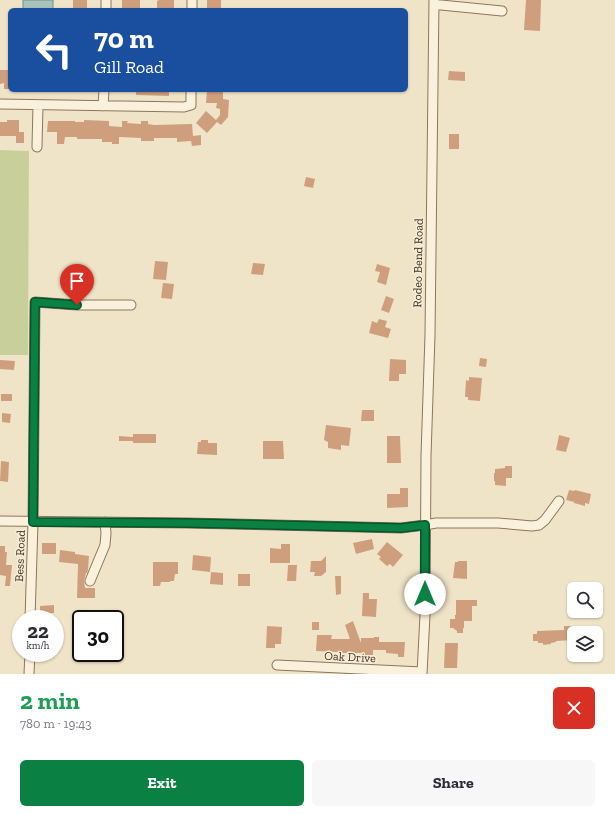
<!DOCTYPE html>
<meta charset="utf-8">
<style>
body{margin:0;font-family:"Zilla Slab",serif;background:#f7f7f7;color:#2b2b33;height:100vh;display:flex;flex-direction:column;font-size:15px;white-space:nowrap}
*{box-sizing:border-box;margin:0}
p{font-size:13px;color:#7c7c81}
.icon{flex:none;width:22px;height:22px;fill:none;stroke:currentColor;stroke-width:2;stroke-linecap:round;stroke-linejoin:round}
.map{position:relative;height:674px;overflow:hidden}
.panel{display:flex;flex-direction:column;background:#fff;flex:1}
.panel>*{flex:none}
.banner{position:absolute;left:8px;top:8px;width:400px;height:84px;border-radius:6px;box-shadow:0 1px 3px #0004;background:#1a4fa0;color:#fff;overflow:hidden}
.tools{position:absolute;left:567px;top:582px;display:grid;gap:8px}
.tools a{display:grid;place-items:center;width:36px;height:36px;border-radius:6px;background:#fff;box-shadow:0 1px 3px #0004;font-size:20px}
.speed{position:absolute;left:12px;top:610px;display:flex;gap:8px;font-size:20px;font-weight:700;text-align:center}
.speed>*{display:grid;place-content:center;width:52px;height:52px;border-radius:50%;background:#fff;box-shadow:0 1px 3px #0004;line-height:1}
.speed small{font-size:10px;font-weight:400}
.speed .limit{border:2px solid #111;border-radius:6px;background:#fff;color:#111}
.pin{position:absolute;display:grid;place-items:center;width:34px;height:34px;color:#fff;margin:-41px -17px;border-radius:50% 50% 50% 0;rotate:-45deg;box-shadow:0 0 4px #0007}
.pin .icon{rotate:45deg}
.me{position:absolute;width:44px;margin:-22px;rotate:0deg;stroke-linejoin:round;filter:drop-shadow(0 0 3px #0008)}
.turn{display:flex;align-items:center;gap:14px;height:84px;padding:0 20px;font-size:18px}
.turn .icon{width:52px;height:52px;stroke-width:2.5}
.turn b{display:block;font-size:28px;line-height:34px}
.round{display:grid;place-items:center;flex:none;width:42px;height:42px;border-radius:6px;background:#f7f7f7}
.head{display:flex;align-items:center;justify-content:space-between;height:68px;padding:0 20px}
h1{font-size:24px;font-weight:700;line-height:30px;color:#1e9e55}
.action{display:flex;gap:8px;margin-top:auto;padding:8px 20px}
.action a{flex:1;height:46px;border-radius:6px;background:#0b8043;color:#fff;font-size:16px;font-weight:700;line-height:46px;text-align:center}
.action a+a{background:#f7f7f7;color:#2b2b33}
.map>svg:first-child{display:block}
.green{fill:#c9cf9b}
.water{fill:#a9c4bc;stroke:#6f938a}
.building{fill:#cf9f7d}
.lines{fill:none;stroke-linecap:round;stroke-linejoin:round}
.minor-casing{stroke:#8d765c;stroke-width:11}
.minor{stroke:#faf1dc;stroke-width:9}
.route-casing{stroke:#07532c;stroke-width:10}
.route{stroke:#0b8043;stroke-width:7}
.labels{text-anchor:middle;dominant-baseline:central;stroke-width:3;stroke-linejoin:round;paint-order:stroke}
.street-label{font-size:12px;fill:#3d2e20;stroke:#f7eed8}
</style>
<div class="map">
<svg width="615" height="674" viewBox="0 0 615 674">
<rect width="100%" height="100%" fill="#f0e4c8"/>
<path class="green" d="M 0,150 L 29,151 L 28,355 L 0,355 Z"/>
<path class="water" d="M 23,0 L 53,0 L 53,10 L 23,10 Z"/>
<path class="building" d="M 73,0 L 87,0 L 87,10 L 73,10 Z
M 122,0 L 140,0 L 140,10 L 122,10 Z
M 159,0 L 174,0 L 174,10 L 157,10 L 157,1 Z
M 207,0 L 221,0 L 221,8 L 207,8 Z
M 526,0 L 541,0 L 540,31 L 524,30 Z
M 0,70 L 10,70 L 10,89 L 4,89 L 4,83 L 0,84 Z
M 449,71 L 465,72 L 465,81 L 448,80 Z
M 136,90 L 169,90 L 169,96 L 136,95 Z
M 207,90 L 223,90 L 223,99 L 229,100 L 228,117 L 221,125 L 217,122 L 207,133 L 196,123 L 206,111 L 216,120 L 220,115 L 220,109 L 216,108 L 217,103 L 206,103 Z
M 7,120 L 19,120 L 19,132 L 24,132 L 24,143 L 16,143 L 16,136 L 0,136 L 0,122 L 7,122 Z
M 84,120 L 109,121 L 109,126 L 122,127 L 122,121 L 128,121 L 127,123 L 141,124 L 141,121 L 148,121 L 148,124 L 154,125 L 192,124 L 193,136 L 201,135 L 201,145 L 192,146 L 191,141 L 177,142 L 177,138 L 154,138 L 154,141 L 141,141 L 141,138 L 119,137 L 119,144 L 112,144 L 112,142 L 102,142 L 102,139 L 77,139 L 77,137 L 65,137 L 64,144 L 57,144 L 57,132 L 47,132 L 48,121 L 75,121 L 75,122 L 84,122 Z
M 449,134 L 459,134 L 459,149 L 449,149 Z
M 306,177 L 315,179 L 313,188 L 304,186 Z
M 155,261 L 168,262 L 166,280 L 153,279 Z
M 253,263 L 265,264 L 263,275 L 251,274 Z
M 377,264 L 390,268 L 386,285 L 377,282 L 380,272 L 375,271 Z
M 163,283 L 174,284 L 172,299 L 161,298 Z
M 386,296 L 394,299 L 389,313 L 381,310 Z
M 379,319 L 387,321 L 385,327 L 391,329 L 388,338 L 369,333 L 372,321 L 377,323 Z
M 480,358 L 487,359 L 486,367 L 479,366 Z
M 390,359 L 406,360 L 406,374 L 399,374 L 399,381 L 389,381 Z
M 0,360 L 15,361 L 14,370 L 0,369 Z
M 469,377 L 482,378 L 480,401 L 468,400 L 468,397 L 465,397 L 466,380 L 469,381 Z
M 1,394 L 12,394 L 12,401 L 1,401 Z
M 362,410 L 374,410 L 374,421 L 361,421 Z
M 2,413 L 11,414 L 10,423 L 2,422 Z
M 326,425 L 351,428 L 349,446 L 341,445 L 341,450 L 328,448 L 328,442 L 324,440 Z
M 133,434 L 156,434 L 156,443 L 133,443 L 133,441 L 119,441 L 119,436 L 133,437 Z
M 559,435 L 570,438 L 566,452 L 556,450 Z
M 387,436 L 400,436 L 401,463 L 387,463 Z
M 201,440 L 208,440 L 208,443 L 217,443 L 217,455 L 197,454 L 198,442 L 201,442 Z
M 263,441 L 283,441 L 284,459 L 263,459 Z
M 1,461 L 9,462 L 8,482 L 0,481 Z
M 505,466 L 512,466 L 512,478 L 506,478 L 506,486 L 495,485 L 495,481 L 494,481 L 494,473 L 495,473 L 495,469 L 505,468 Z
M 400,488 L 408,488 L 408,507 L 387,508 L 387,494 L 400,494 Z
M 569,490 L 574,491 L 575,490 L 591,494 L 589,504 L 585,503 L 585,506 L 574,503 L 574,502 L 566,500 Z
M 372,539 L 374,549 L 356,554 L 353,543 Z
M 387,542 L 403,555 L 393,567 L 390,564 L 387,566 L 379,559 L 381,557 L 377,554 Z
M 42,543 L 56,543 L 56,554 L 42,554 Z
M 281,544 L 290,544 L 290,563 L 270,563 L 270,548 L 281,549 Z
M 0,546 L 5,546 L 5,552 L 7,552 L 6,565 L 12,565 L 10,586 L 5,586 L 6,576 L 0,575 Z
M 60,550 L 75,552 L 75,554 L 89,556 L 88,570 L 87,573 L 86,573 L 84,581 L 85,588 L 95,588 L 95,598 L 77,598 L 78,564 L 59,562 Z
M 193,555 L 211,557 L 210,572 L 192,570 Z
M 326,556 L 326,572 L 321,576 L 314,576 L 315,572 L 310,572 L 311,561 L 321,561 Z
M 458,561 L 467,561 L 467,579 L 453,578 L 455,562 L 458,562 Z
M 153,562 L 178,562 L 178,574 L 175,574 L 174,581 L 170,581 L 170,582 L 161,582 L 160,586 L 153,586 Z
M 288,565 L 297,565 L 296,581 L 287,581 Z
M 211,572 L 223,573 L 223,585 L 210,584 Z
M 238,574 L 250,574 L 250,586 L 238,586 Z
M 335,576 L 341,576 L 341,594 L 336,595 Z
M 363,593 L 369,593 L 369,599 L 377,599 L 376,617 L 362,616 Z
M 456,600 L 477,600 L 477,606 L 472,606 L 472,621 L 464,621 L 464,628 L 463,628 L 463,633 L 457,633 L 457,631 L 453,628 L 450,628 L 450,619 L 455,619 L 455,615 L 456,615 Z
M 54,605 L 54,613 L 40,613 L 40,606 Z
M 353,621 L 361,643 L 361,638 L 374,638 L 374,637 L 379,637 L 379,642 L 405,642 L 404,657 L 398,657 L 398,654 L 386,653 L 386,650 L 373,650 L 373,655 L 363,655 L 363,653 L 338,653 L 338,652 L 316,651 L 317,635 L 332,635 L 331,639 L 350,639 L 345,625 Z
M 312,622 L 319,622 L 319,630 L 312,630 Z
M 267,626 L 282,627 L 281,644 L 275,644 L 275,648 L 266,648 Z
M 564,626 L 573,626 L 573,640 L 556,641 L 556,642 L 551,643 L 551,644 L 543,645 L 543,643 L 538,643 L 538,641 L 533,641 L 533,634 L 537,634 L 537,631 L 564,630 Z
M 73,636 L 81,636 L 81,652 L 72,652 Z
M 445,643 L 458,643 L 457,668 L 444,668 Z"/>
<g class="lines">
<defs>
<path id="minor" d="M 434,5 L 441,5 L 502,11
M 106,10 L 106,0
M 192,10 L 192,0
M 0,104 L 184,107 L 191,105 L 191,90
M 103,106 L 104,90
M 37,147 L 38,105
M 0,521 L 187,523 L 401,528 L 425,525 L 436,523 L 498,523 L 532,526 L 539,525 L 545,520 L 559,501
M 90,581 L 105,545 L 106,533 L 105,522
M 30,619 L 33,522 L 35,302 L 77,305 L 131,305
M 277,665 L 422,672
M 29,674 L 30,653
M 422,674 L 425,615 L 426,456 L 430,335 L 434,0"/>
</defs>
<use href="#minor" class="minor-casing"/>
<use href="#minor" class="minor"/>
</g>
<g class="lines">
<defs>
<path id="route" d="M 77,305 L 35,302 L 33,522 L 187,523 L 401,528 L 425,525 L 425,594"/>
</defs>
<use href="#route" class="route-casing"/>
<use href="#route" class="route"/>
</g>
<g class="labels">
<g class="street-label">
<text transform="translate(418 263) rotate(-89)">Rodeo Bend Road</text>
<text transform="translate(20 556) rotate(-88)">Bess Road</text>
<text transform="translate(350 657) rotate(3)">Oak Drive</text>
</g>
</g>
</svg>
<div class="tools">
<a><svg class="icon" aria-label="search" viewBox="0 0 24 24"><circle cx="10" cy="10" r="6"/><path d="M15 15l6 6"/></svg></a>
<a><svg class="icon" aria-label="layers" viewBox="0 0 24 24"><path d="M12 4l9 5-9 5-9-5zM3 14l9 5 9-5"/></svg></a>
</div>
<div class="speed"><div>22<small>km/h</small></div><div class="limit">30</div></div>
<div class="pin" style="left:77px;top:305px;background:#d93025"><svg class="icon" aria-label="arrive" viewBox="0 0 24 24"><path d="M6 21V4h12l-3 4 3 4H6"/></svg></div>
<svg class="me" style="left:425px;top:594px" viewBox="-20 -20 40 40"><circle r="19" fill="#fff"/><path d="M0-13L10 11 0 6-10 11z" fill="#0b8043"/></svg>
<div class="banner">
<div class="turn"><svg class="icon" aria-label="left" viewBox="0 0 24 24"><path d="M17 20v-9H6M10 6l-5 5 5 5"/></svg><div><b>70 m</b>Gill Road</div></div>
</div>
</div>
<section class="panel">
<div class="head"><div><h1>2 min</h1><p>780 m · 19:43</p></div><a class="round" style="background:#d93025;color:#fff"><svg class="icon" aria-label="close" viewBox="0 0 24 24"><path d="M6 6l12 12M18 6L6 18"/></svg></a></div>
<div class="action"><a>Exit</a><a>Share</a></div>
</section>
